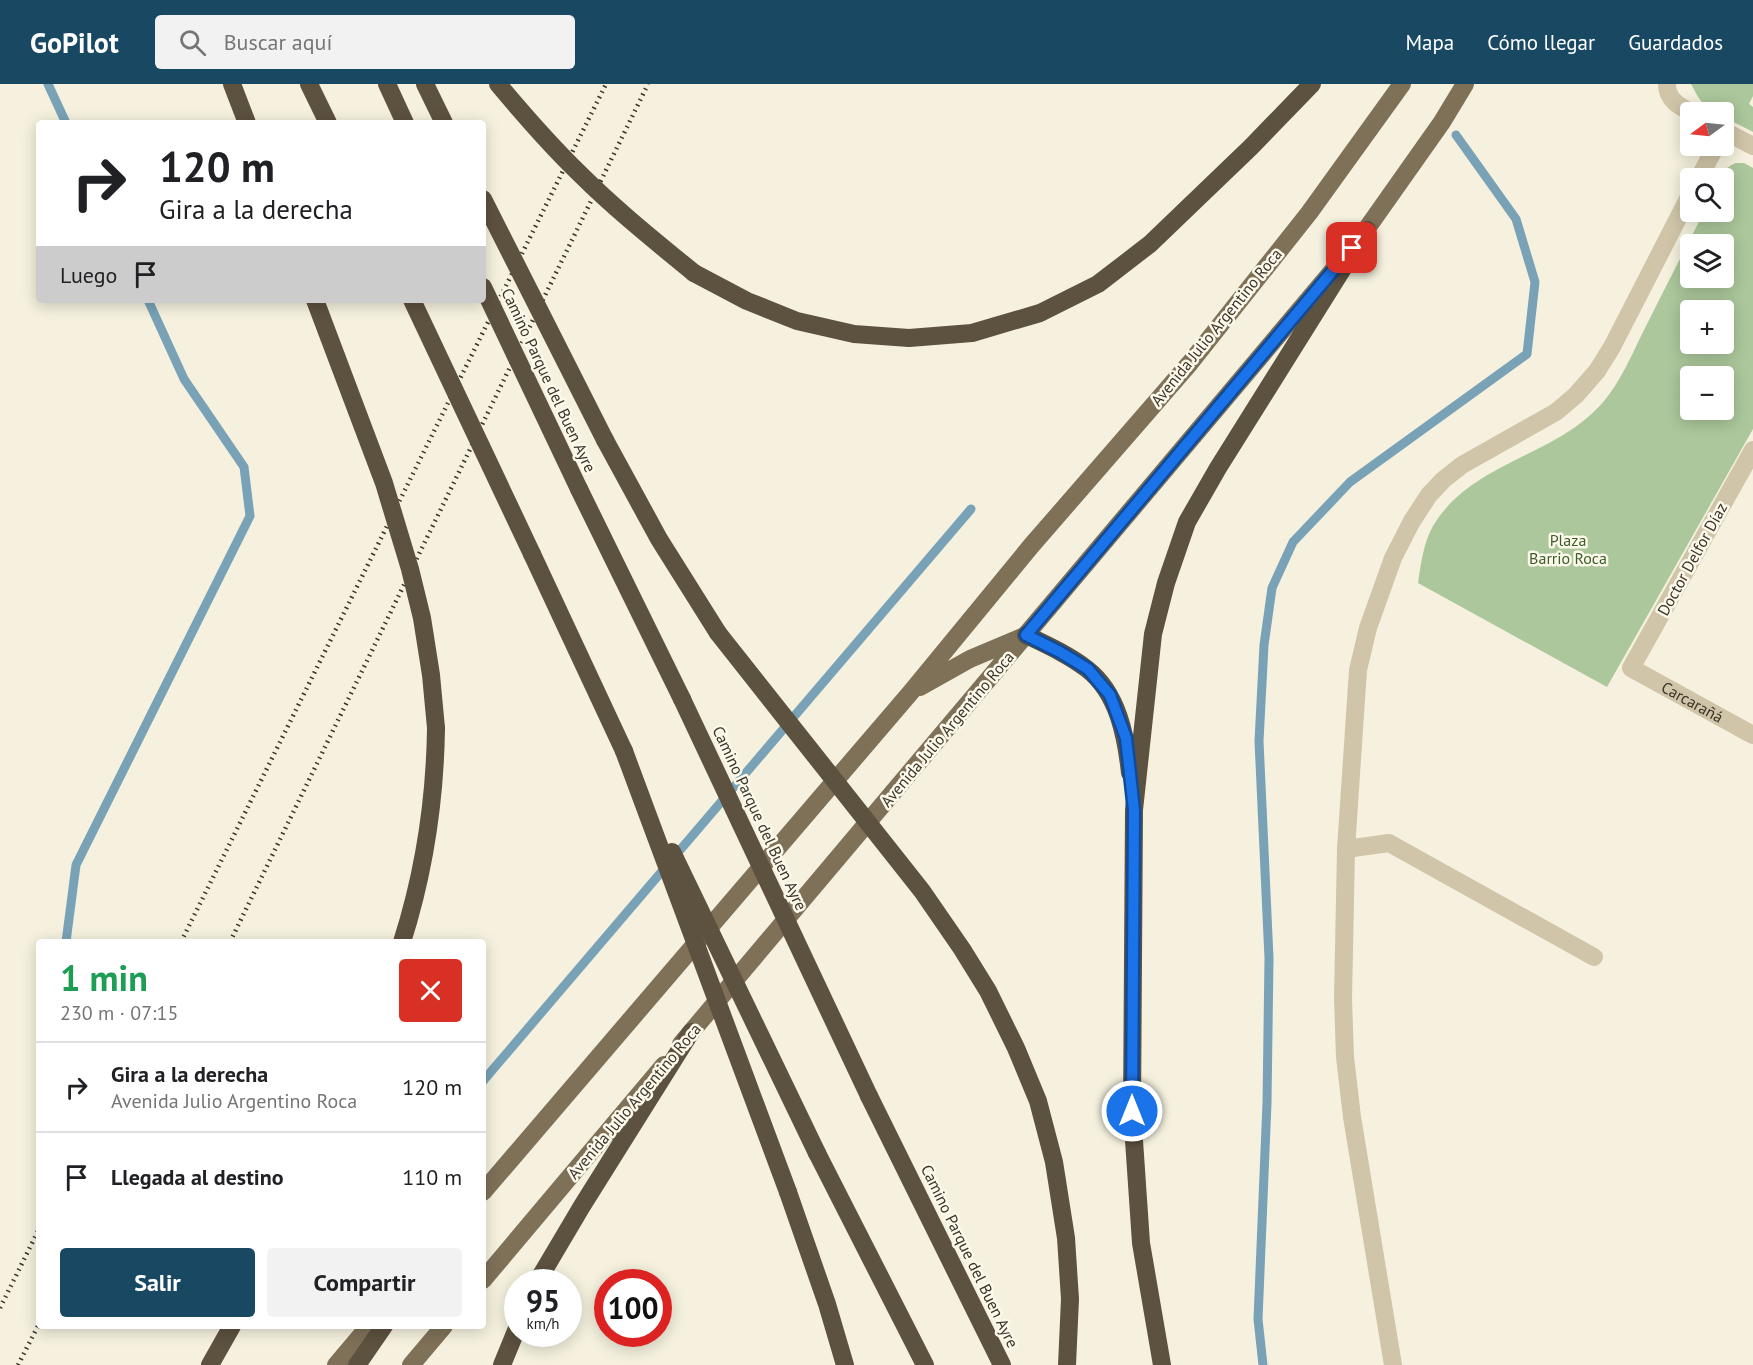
<!DOCTYPE html>
<html lang="es">
<meta charset="utf-8">
<style>
body{margin:0;font-family:"PT Sans",sans-serif;background:#f2f2f2;color:#202124;height:100vh;display:flex;flex-direction:column;font-size:22px;white-space:nowrap}
*{box-sizing:border-box;margin:0}
p{font-size:20px;color:#757577}
.icon{flex:none;width:33px;height:33px;fill:none;stroke:currentColor;stroke-width:2;stroke-linecap:round;stroke-linejoin:round}
.map{position:relative;flex:1;overflow:hidden}
.sheet{position:absolute;left:36px;top:855px;width:450px;height:390px;display:flex;flex-direction:column;background:#fff;border-radius:6px;box-shadow:0 3px 15px #0003}
.sheet>*{flex:none}
.guide{position:absolute;left:36px;top:36px;width:450px;height:183px;border-radius:6px;box-shadow:0 3px 15px #0003;background:#fff;color:#202124;overflow:hidden}
.needle{width:39px;rotate:255deg}
.tools{position:absolute;left:1680px;top:18px;display:grid;gap:12px}
.tools a{display:grid;place-items:center;width:54px;height:54px;border-radius:6px;background:#fff;box-shadow:0 3px 15px #0003;font-size:30px}
.speed{position:absolute;left:504px;top:1185px;display:flex;gap:12px;font-size:30px;font-weight:700;text-align:center}
.speed>*{display:grid;place-content:center;width:78px;height:78px;border-radius:50%;background:#fff;box-shadow:0 3px 15px #0003;line-height:1}
.speed small{font-size:15px;font-weight:400}
.speed .limit{border:9px solid #d22;background:#fff;color:#111}
.pin{position:absolute;display:grid;place-items:center;width:51px;height:51px;color:#fff;margin:-26px;border-radius:12px;box-shadow:0 3px 9px #0006}
.me{position:absolute;width:66px;margin:-33px;rotate:0deg;stroke-linejoin:round;filter:drop-shadow(0 0 4px #0008)}
.turn{display:flex;align-items:center;gap:21px;height:126px;padding:0 24px;font-size:27px}
.turn .icon{width:78px;height:78px;stroke-width:2.5}
.turn b{display:block;font-size:42px;line-height:51px}
.then{display:flex;align-items:center;height:57px;padding:0 24px;background:#0003;gap:12px;font-size:22px}
.round{display:grid;place-items:center;flex:none;width:63px;height:63px;border-radius:6px;background:#f2f2f2}
.head{display:flex;align-items:center;justify-content:space-between;height:102px;padding:0 24px}
h1{font-size:36px;font-weight:600;line-height:45px;color:#1e9e55}
.primary-button{display:flex;gap:12px;margin-top:auto;padding:12px 24px}
.primary-button a{flex:1;height:69px;border-radius:6px;background:#194863;color:#fff;font-size:24px;font-weight:600;line-height:69px;text-align:center}
.primary-button a+a{background:#f2f2f2;color:#202124}
ul{padding:0;list-style:none}
li{display:flex;align-items:center;gap:18px;height:90px;padding:0 24px;border-top:2px solid #e0e0e0}
li div{flex:1}
li b{display:block;font-size:22px}
li em{font-style:normal}
header{display:flex;align-items:center;gap:36px;box-sizing:border-box;height:84px;padding:0 30px;background:#194863;color:#fff}
header strong{font-size:28px}
nav{display:flex;gap:33px;margin-inline-start:auto;font-size:21px}
.search{width:420px;height:54px;background:#f2f2f2;display:flex;align-items:center;gap:15px;box-sizing:border-box;padding:0 21px;border-radius:6px;color:#757577;font-size:22px}
.map>svg:first-child{display:block}
.green{fill:#acc79b;fill-rule:evenodd}
.lines{fill:none;stroke-linecap:round;stroke-linejoin:round}
.stream{stroke:#79a2b6;stroke-width:9}
.minor{stroke:#d0c5a8;stroke-width:18}
.major{stroke:#7f7158;stroke-width:18}
.highway{stroke:#5d513f;stroke-width:18}
.rail{stroke:#3b3429;stroke-width:4.5;stroke-dasharray:1.5 4.5;stroke-linecap:butt}
.highway-bridge{stroke:#5d513f;stroke-width:18}
.route-casing{stroke:#114b97;stroke-width:15}
.route{stroke:#1a73e8;stroke-width:10}
.labels{text-anchor:middle;dominant-baseline:central;stroke-width:5;stroke-linejoin:round;paint-order:stroke}
.street-label{font-size:16px;fill:#3b3429;stroke:#fcf9eb}
.park-label{font-size:16px;fill:#3b5d29;stroke:#fcf9eb}
</style>
<header>
<strong>GoPilot</strong>
<div class="search"><svg class="icon" aria-label="search" viewBox="0 0 24 24"><circle cx="10" cy="10" r="6"/><path d="M15 15l6 6"/></svg>Buscar aquí</div>
<nav><a>Mapa</a><a>Cómo llegar</a><a>Guardados</a></nav>
</header>
<div class="map">
<svg width="1753" height="1281" viewBox="0 0 1753 1281">
<rect width="100%" height="100%" fill="#f5f1de"/>
<path class="green" d="M 1691,0 L 1753,0 L 1753,12 L 1749,20 L 1753,23 L 1753,48 L 1724,33 L 1724,28 C 1705,28 1699,15 1691,0 Z
M 1736,79 L 1744,79 L 1753,84 L 1753,345 L 1607,603 L 1418,499 C 1421,480 1423,460 1433,442 C 1472,377 1557,373 1604,317 C 1621,297 1632,270 1644,246 C 1664,206 1684,167 1704,128 L 1724,128 L 1724,94 L 1720,94 C 1724,87 1727,82 1736,79 ZM 1690,160 L 1724,160 L 1724,194 L 1690,194 ZM 1690,226 L 1724,226 L 1724,260 L 1690,260 ZM 1690,292 L 1724,292 L 1724,326 L 1690,326 Z"/>
<g class="lines">
<path class="stream" d="M 48,0 L 66,39
M 66,858 L 76,781 L 250,432 L 244,383 L 184,295 L 148,216
M 483,997 L 971,425
M 1263,1281 L 1258,1235 L 1267,1019 L 1269,874 L 1259,657 L 1264,561 L 1272,504 L 1293,458 L 1350,398 L 1527,270 L 1535,198 L 1516,135 L 1456,51"/>
<g class="minor">
<path d="M 1667,0 C 1667,15 1678,22 1691,28"/>
<path d="M 1724,47 L 1753,62"/>
<path d="M 1699,94 L 1716,62"/>
<path id="s1" d="M 1753,366 L 1631,584 L 1753,651"/>
<path d="M 1346,765 L 1389,759 L 1594,873"/>
<path d="M 1393,1281 L 1352,1033 L 1345,973 L 1343,915 L 1346,765 L 1358,586 L 1368,544 L 1393,474 L 1412,437 L 1429,411 L 1443,396 L 1462,381 L 1556,328 L 1576,311 L 1597,287 L 1612,263 L 1690,111"/>
</g>
<path class="major" d="M 1358,157 L 1442,38 L 1465,0
M 920,603 L 970,575 L 1022,553
M 681,960 L 1340,178
M 483,1108 L 911,608 L 1031,462 L 1190,279 L 1309,129 L 1402,0
M 483,1196 L 664,981
M 336,1281 L 369,1242
M 411,1281 L 444,1242"/>
<path class="highway" d="M 232,0 L 247,39
M 309,0 L 328,39
M 387,0 L 405,39
M 425,0 L 444,39
M 694,189 L 747,217 L 797,237 L 854,250 L 909,254 L 972,249 L 1040,229 L 1098,200 L 1150,160 L 1251,63 L 1312,0
M 605,356 L 659,455 L 718,549
M 579,405 L 682,615
M 532,470 L 624,667
M 1026,551 C 1047,561 1069,571 1087,585 C 1118,609 1126,652 1130,689
M 402,858 C 424,789 435,716 436,644
M 869,1012 L 1002,1281
M 817,1069 L 925,1281
M 788,1108 L 827,1220 L 845,1281
M 537,1198 L 582,1122 L 691,948
M 210,1281 L 232,1242
M 357,1281 L 384,1242
M 502,1281 L 518,1242
M 1162,1281 L 1141,1159 L 1132,1027 L 1134,726 L 1153,550 L 1166,499 L 1187,438 L 1218,384 L 1367,146"/>
<path class="rail" d="M 181,858 L 606,0
M 230,858 L 648,0
M 0,1224 L 39,1145
M 18,1281 L 39,1240"/>
<path class="highway-bridge" d="M 498,0 C 524,31 550,61 579,89 C 615,125 655,157 694,189
M 483,115 L 605,356
M 483,203 L 579,405
M 315,216 L 384,399 L 410,485 L 422,534 L 431,591 L 436,644
M 412,216 L 532,470
M 718,549 L 922,807 L 962,865 L 988,907 L 1016,964 L 1038,1017 L 1054,1078 L 1066,1154 L 1070,1215 L 1067,1281
M 682,615 L 869,1012
M 624,667 L 788,1108
M 672,768 L 817,1069"/>
</g>
<g class="lines">
<defs>
<path id="route" d="M 1132,1027 L 1134,726 L 1126,654 L 1110,611 L 1088,585 L 1060,568 L 1026,551 L 1352,164"/>
</defs>
<use href="#route" class="route-casing"/>
<use href="#route" class="route"/>
</g>
<g class="labels">
<g class="street-label">
<text transform="translate(1216 243) rotate(-51)">Avenida Julio Argentino Roca</text>
<text transform="translate(549 296) rotate(65)">Camino Parque del Buen Ayre</text>
<text transform="translate(1692 475) rotate(-61)">Doctor Delfor Díaz</text>
<text stroke="none"><textPath href="#s1" startOffset="320">Carcarañá</textPath></text>
<text transform="translate(947 645) rotate(-50)">Avenida Julio Argentino Roca</text>
<text transform="translate(760 734) rotate(65)">Camino Parque del Buen Ayre</text>
<text transform="translate(634 1017) rotate(-50)">Avenida Julio Argentino Roca</text>
<text transform="translate(970 1172) rotate(64)">Camino Parque del Buen Ayre</text>
</g>
<g class="park-label">
<text x="1568" y="456">Plaza<tspan x="1568" dy="18">Barrio Roca</tspan></text>
</g>
</g>
</svg>
<div class="tools">
<a><svg class="needle" viewBox="-14 -14 28 28"><path d="M0-13l5 13h-10z" fill="#e53935"/><path d="M0 13l5-13h-10z" fill="#757577"/></svg></a>
<a><svg class="icon" aria-label="search" viewBox="0 0 24 24"><circle cx="10" cy="10" r="6"/><path d="M15 15l6 6"/></svg></a>
<a><svg class="icon" aria-label="layers" viewBox="0 0 24 24"><path d="M12 4l9 5-9 5-9-5zM3 14l9 5 9-5"/></svg></a>
<a>+</a>
<a>−</a>
</div>
<div class="speed"><div>95<small>km/h</small></div><div class="limit">100</div></div>
<div class="pin" style="left:1352px;top:164px;background:#d93025"><svg class="icon" aria-label="arrive" viewBox="0 0 24 24"><path d="M6 21V4h12l-3 4 3 4H6"/></svg></div>
<svg class="me" style="left:1132px;top:1027px" viewBox="-20 -20 40 40"><circle r="17" fill="#1a73e8" stroke="#fff" stroke-width="3"/><path d="M0-11L8 9 0 5-8 9z" fill="#fff"/></svg>
<div class="guide">
<div class="turn"><svg class="icon" aria-label="right" viewBox="0 0 24 24"><path d="M7 20v-9h11M14 6l5 5-5 5"/></svg><div><b>120 m</b>Gira a la derecha</div></div>
<div class="then">Luego<svg class="icon" aria-label="arrive" viewBox="0 0 24 24"><path d="M6 21V4h12l-3 4 3 4H6"/></svg></div>
</div>
<section class="sheet">
<div class="head"><div><h1>1 min</h1><p>230 m · 07:15</p></div><a class="round" style="background:#d93025;color:#fff"><svg class="icon" aria-label="close" viewBox="0 0 24 24"><path d="M6 6l12 12M18 6L6 18"/></svg></a></div>
<ul>
<li><svg class="icon" aria-label="right" viewBox="0 0 24 24"><path d="M7 20v-9h11M14 6l5 5-5 5"/></svg><div><b>Gira a la derecha</b><p>Avenida Julio Argentino Roca</p></div><em>120 m</em></li>
<li><svg class="icon" aria-label="arrive" viewBox="0 0 24 24"><path d="M6 21V4h12l-3 4 3 4H6"/></svg><div><b>Llegada al destino</b></div><em>110 m</em></li>
</ul>
<div class="primary-button"><a>Salir</a><a>Compartir</a></div>
</section>
</div>
